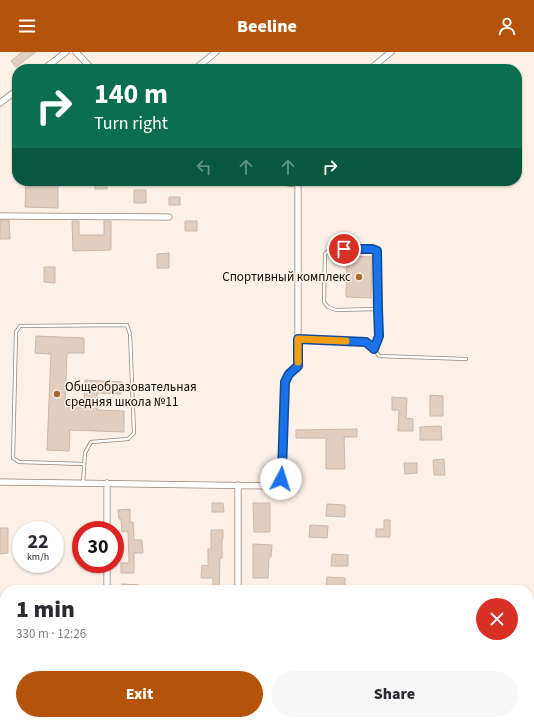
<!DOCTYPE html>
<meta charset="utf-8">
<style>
body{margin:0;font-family:"Source Sans 3",sans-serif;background:#f7f7f7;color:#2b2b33;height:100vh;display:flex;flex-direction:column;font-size:15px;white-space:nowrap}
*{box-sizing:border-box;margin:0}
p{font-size:13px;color:#7c7c81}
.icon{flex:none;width:22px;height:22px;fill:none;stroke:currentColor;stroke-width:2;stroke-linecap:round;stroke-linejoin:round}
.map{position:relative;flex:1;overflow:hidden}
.drawer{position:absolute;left:0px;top:533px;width:534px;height:140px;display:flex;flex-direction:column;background:#fff;border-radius:16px 16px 0 0;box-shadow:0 1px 3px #0004}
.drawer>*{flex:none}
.hud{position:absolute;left:12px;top:12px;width:510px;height:122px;border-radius:16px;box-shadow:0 1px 3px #0004;background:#0b6e4f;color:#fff;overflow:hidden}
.speed{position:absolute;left:12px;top:469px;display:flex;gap:8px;font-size:20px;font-weight:700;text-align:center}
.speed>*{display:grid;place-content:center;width:52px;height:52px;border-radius:50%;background:#fff;box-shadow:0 1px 3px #0004;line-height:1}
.speed small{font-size:10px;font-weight:400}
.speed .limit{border:6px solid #d22;background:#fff;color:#111}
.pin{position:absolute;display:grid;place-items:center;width:34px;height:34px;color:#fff;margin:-17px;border:2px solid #fff;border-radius:50%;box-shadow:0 1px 4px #0007}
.me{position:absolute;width:44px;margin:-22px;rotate:5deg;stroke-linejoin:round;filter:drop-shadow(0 0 3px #0008)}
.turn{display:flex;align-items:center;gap:14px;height:84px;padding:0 16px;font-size:18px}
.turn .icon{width:52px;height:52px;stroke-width:2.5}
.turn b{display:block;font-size:28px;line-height:34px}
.lanes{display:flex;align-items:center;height:38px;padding:0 16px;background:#0003;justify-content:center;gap:20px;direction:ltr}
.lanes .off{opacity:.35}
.round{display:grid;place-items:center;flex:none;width:42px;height:42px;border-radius:21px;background:#f7f7f7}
.headline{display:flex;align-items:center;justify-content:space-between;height:68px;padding:0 16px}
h1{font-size:24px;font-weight:800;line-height:30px}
.primary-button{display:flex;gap:8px;margin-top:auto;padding:8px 16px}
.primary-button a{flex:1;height:46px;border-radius:24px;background:#b45309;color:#fff;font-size:16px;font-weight:800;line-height:46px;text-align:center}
.primary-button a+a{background:#f7f7f7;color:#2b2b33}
header{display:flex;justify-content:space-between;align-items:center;height:52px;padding:0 16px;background:#b45309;color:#fff;font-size:18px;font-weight:800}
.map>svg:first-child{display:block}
.building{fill:#e2cebf;stroke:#cab7a8}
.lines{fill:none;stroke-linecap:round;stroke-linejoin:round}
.service-casing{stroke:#978577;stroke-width:4}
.minor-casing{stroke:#978577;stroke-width:7}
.service{stroke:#fff;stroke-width:2.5}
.minor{stroke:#fff;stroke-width:5.5}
.route-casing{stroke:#114b97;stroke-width:10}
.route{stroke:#1a73e8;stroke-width:7}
.slow{stroke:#f59e0b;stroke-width:7}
.poi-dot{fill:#a96a31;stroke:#fcf0e7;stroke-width:1.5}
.labels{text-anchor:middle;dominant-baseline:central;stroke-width:3;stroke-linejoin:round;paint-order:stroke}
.poi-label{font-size:13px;fill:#110b06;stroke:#fcf0e7;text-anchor:end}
</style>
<header><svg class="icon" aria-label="menu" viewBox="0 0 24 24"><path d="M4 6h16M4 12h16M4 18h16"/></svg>Beeline<svg class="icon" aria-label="person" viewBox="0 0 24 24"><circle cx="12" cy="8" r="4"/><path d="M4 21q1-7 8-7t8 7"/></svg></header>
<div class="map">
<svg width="534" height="673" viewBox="0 0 534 673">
<rect width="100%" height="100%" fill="#fcf0e7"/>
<path class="building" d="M 22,0 L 36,0 L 16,15 L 11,9 Z
M 26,129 L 58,130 L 58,156 L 25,155 Z
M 95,129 L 107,129 L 107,137 L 95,137 Z
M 134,138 L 146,138 L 146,151 L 134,151 Z
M 169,145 L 180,145 L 180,153 L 169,153 Z
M 0,168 L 9,168 L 10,187 L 0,187 Z
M 72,169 L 79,169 L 79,183 L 104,183 L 104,169 L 111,169 L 111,198 L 73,199 Z
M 185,169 L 197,169 L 197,179 L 185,179 Z
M 169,201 L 169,216 L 157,216 L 157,202 Z
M 347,204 L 372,205 L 371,246 L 346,245 Z
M 44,215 L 55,215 L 55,231 L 44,230 Z
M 36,284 L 84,286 L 84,301 L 67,301 L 65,350 L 84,350 L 85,328 L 122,330 L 121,342 L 97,341 L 97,358 L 124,359 L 124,380 L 70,378 L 69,399 L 47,398 L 51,302 L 35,301 Z
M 430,343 L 443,344 L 443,364 L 430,364 Z
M 392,345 L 407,346 L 406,366 L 413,367 L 413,379 L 398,379 L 399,358 L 392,358 Z
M 441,374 L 442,388 L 420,388 L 420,375 Z
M 357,377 L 357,385 L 344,385 L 345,417 L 326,417 L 326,386 L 296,386 L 296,378 Z
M 444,407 L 445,423 L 434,423 L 433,408 Z
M 404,411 L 417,411 L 417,421 L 405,422 Z
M 212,451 L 223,451 L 224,460 L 212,460 Z
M 253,451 L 270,451 L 270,480 L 254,480 Z
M 327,452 L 345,453 L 345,465 L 326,464 Z
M 130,457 L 130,470 L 133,470 L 134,488 L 142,488 L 143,501 L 134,501 L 134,521 L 121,521 L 121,511 L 129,511 L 128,479 L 122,480 L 121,467 L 119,467 L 118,458 Z
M 384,468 L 390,468 L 390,485 L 376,485 L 376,477 L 384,477 Z
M 310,473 L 328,474 L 327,486 L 309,485 Z
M 0,476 L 8,476 L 8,501 L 0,502 Z
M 211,478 L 223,478 L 223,487 L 222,487 L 222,506 L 220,506 L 219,538 L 213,538 L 213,526 L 201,526 L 202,513 L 208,514 L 208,497 L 211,497 Z
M 253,492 L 272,493 L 271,505 L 269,505 L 268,526 L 253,526 Z
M 332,502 L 348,503 L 348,514 L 331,514 Z
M 327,525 L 345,526 L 345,538 L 326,538 Z
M 122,532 L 139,533 L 138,538 L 122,538 Z"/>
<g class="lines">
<defs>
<path id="service" d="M 299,287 L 366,290 L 374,297 L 379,304 L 466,307
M 374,297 L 379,284 L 378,257 L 377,199 L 372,197 L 330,197 L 325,202 L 324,250 L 328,255 L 336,258 L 378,257
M 83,431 L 85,401 L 91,390 L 128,387 L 134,381 L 130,282 L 127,273 L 20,274 L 16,280 L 13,406 L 19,410 L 84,412"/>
<path id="minor" d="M 76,0 L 92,17
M 44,17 L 66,0
M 195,17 L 216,0
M 370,17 L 391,0
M 0,51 L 17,38
M 0,164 L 169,165
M 0,430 L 270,434 C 279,431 281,430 283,420 L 285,330 L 289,321 L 298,314 L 298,132 L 272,129
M 107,431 L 107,478
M 238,433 L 238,538
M 107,512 L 107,538
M 108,668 L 108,673
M 238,668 L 238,673"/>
</defs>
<use href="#service" class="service-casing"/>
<use href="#minor" class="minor-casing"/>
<use href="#service" class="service"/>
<use href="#minor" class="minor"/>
</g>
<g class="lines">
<defs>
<path id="route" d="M 281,427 L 282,420 L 285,330 L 289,322 L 298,314 L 298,287 L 366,290 L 374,297 L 379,284 L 378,257 L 377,199 L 372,197 L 344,197"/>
</defs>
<use href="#route" class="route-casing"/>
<use href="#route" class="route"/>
<path class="slow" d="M 298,310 L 298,287 L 346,289"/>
</g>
<g class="poi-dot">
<circle cx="359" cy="225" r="4"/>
<circle cx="57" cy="342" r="4"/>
</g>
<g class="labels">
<g class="poi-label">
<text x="351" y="225">Спортивный комплекс</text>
<text x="65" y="335" text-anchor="start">Общеобразовательная<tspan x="65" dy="15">средняя школа №11</tspan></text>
</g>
</g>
</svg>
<div class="speed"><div>22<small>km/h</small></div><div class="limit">30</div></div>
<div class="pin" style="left:344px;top:197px;background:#d93025"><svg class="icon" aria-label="arrive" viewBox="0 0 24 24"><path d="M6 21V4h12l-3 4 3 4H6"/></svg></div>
<svg class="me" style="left:281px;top:427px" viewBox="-20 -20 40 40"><circle r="19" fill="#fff"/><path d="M0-13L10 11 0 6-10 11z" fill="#1a73e8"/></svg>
<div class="hud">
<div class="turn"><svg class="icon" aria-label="right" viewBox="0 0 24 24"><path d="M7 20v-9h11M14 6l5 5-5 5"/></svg><div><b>140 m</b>Turn right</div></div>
<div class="lanes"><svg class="icon off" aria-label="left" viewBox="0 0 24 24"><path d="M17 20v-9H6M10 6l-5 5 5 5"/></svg><svg class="icon off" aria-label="ahead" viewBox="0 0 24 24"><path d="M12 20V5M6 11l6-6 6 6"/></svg><svg class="icon off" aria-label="ahead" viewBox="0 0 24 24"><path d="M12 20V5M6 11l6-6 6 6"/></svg><svg class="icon" aria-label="right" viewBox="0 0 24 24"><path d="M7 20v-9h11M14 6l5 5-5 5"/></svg></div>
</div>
<section class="drawer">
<div class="headline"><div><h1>1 min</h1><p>330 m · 12:26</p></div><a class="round" style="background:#d93025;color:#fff"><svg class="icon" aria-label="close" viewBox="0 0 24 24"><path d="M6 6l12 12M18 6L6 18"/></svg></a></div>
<div class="primary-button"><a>Exit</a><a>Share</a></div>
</section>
</div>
